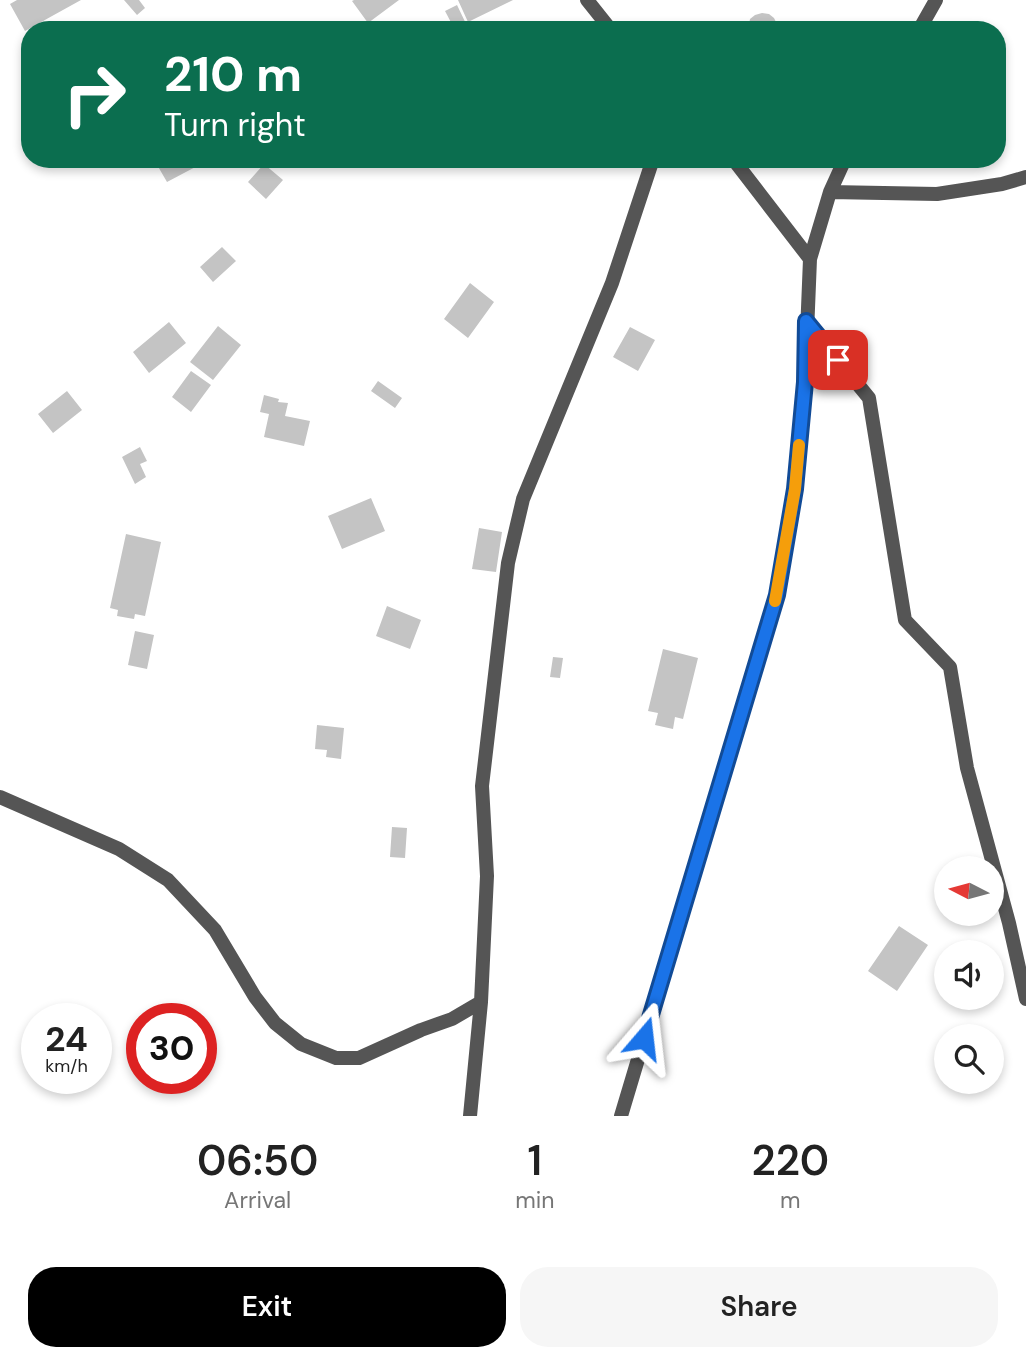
<!DOCTYPE html>
<style>
body{margin:0;font-family:"DM Sans",sans-serif;background:#f6f6f6;color:#222;height:100vh;display:flex;flex-direction:column;font-size:26px;white-space:nowrap}
*{box-sizing:border-box;margin:0}
p{font-size:23px;color:#767676}
.icon{flex:none;width:38px;height:38px;fill:none;stroke:currentColor;stroke-width:2;stroke-linecap:round;stroke-linejoin:round}
.map{position:relative;height:1116px;overflow:hidden}
.details{display:flex;flex-direction:column;background:#fff;flex:1}
.details>*{flex:none}
.guide{position:absolute;left:21px;top:21px;width:985px;height:147px;border-radius:28px;box-shadow:0 4px 10px #0003;background:#0b6e4f;color:#fff;overflow:hidden}
.needle{width:46px;rotate:276deg}
.fabs{position:absolute;left:934px;top:856px;display:grid;gap:14px}
.fabs a{display:grid;place-items:center;width:70px;height:70px;border-radius:50%;background:#fff;box-shadow:0 4px 10px #0003;font-size:35px}
.speed{position:absolute;left:21px;top:1003px;display:flex;gap:14px;font-size:35px;font-weight:700;text-align:center}
.speed>*{display:grid;place-content:center;width:91px;height:91px;border-radius:50%;background:#fff;box-shadow:0 4px 10px #0003;line-height:1}
.speed small{font-size:18px;font-weight:400}
.speed .limit{border:10px solid #d22;background:#fff;color:#111}
.pin{position:absolute;display:grid;place-items:center;width:60px;height:60px;color:#fff;margin:-30px;border-radius:14px;box-shadow:0 4px 10px #0006}
.me{position:absolute;width:77px;margin:-38px;rotate:17deg;stroke-linejoin:round;filter:drop-shadow(0 0 5px #0008)}
.turn{display:flex;align-items:center;gap:24px;height:147px;padding:0 28px;font-size:32px}
.turn .icon{width:91px;height:91px;stroke-width:2.5}
.turn b{display:block;font-size:49px;line-height:60px}
.eta{display:flex;justify-content:space-evenly;align-items:center;height:119px;text-align:center}
.eta b{font-size:42px;font-weight:600;line-height:49px}
.button{display:flex;gap:14px;margin-top:auto;padding:14px 28px}
.button a{flex:1;height:80px;border-radius:28px;background:#000;color:#fff;font-size:28px;font-weight:600;line-height:80px;text-align:center}
.button a+a{background:#f6f6f6;color:#222}
.map>svg:first-child{display:block}
.building{fill:#c4c4c4}
.lines{fill:none;stroke-linecap:round;stroke-linejoin:round}
.minor{stroke:#555;stroke-width:14}
.route-casing{stroke:#114b97;stroke-width:18}
.route{stroke:#1a73e8;stroke-width:12}
.slow{stroke:#f59e0b;stroke-width:12}
</style>
<div class="map">
<svg width="1026" height="1116" viewBox="0 0 1026 1116">
<rect width="100%" height="100%" fill="#fff"/>
<path class="building" d="M 17,0 L 81,0 L 25,31 L 10,4 Z
M 124,0 L 139,0 L 145,8 L 137,15 Z
M 354,0 L 399,0 L 368,23 L 352,1 Z
M 458,0 L 513,0 L 468,22 Z
M 457,5 L 469,30 L 455,30 L 445,11 Z
M 762,13 L 769,14 L 774,18 L 777,24 L 778,30 L 748,30 L 750,19 L 755,15 Z
M 163,159 L 199,159 L 201,164 L 167,182 L 156,163 Z
M 264,164 L 283,180 L 266,199 L 248,182 Z
M 222,247 L 236,261 L 213,282 L 200,267 Z
M 470,283 L 494,302 L 468,338 L 444,319 Z
M 169,322 L 186,343 L 149,373 L 133,352 Z
M 218,326 L 241,345 L 213,380 L 190,362 Z
M 630,327 L 655,340 L 638,371 L 613,357 Z
M 191,371 L 211,385 L 191,412 L 172,397 Z
M 378,381 L 402,398 L 395,408 L 371,391 Z
M 67,391 L 82,410 L 53,433 L 38,414 Z
M 264,395 L 279,399 L 278,402 L 288,403 L 285,416 L 310,421 L 304,446 L 264,437 L 269,414 L 260,412 Z
M 140,447 L 147,461 L 140,464 L 146,477 L 135,484 L 122,457 Z
M 371,498 L 385,531 L 342,549 L 328,516 Z
M 479,528 L 502,532 L 496,572 L 472,569 Z
M 126,534 L 161,542 L 145,616 L 135,614 L 134,619 L 117,616 L 118,610 L 110,608 Z
M 387,606 L 421,620 L 410,649 L 376,636 Z
M 135,631 L 154,635 L 147,669 L 128,665 Z
M 663,649 L 698,658 L 683,719 L 675,717 L 673,729 L 655,725 L 658,713 L 648,711 Z
M 553,657 L 563,658 L 560,678 L 550,677 Z
M 317,725 L 344,728 L 341,759 L 326,757 L 327,750 L 315,749 Z
M 392,827 L 407,828 L 405,858 L 390,857 Z
M 899,926 L 928,945 L 897,991 L 868,971 Z"/>
<g class="lines">
<path class="minor" d="M 587,0 L 611,30
M 919,30 L 936,0
M 733,159 L 810,259
M 830,192 L 937,194 L 1002,184 L 1026,177
M 806,321 L 869,398 L 905,620 L 950,667 L 967,768 L 1009,923 L 1026,999
M 0,797 L 119,849 L 168,880 L 215,930 L 255,997 L 275,1023 L 301,1044 L 336,1058 L 359,1058 L 421,1030 L 452,1019 L 481,1002
M 470,1116 L 481,1002 L 487,876 L 482,786 L 508,563 L 523,499 L 612,283 L 653,159
M 621,1116 L 777,595 L 795,489 L 805,382 L 810,259 L 830,192 L 845,159"/>
</g>
<g class="lines">
<defs>
<path id="route" d="M 644,1038 L 777,595 L 795,489 L 805,382 L 806,321 L 838,360"/>
</defs>
<use href="#route" class="route-casing"/>
<use href="#route" class="route"/>
<path class="slow" d="M 775,601 L 795,489 L 799,445"/>
</g>
</svg>
<div class="fabs">
<a><svg class="needle" viewBox="-14 -14 28 28"><path d="M0-13l5 13h-10z" fill="#e53935"/><path d="M0 13l5-13h-10z" fill="#767676"/></svg></a>
<a><svg class="icon" aria-label="sound" viewBox="0 0 24 24"><path d="M4 9h4l5-4v14l-5-4H4zM17 9q2 3 0 6"/></svg></a>
<a><svg class="icon" aria-label="search" viewBox="0 0 24 24"><circle cx="10" cy="10" r="6"/><path d="M15 15l6 6"/></svg></a>
</div>
<div class="speed"><div>24<small>km/h</small></div><div class="limit">30</div></div>
<div class="pin" style="left:838px;top:360px;background:#d93025"><svg class="icon" aria-label="arrive" viewBox="0 0 24 24"><path d="M6 21V4h12l-3 4 3 4H6"/></svg></div>
<svg class="me" style="left:644px;top:1038px" viewBox="-20 -20 40 40"><path d="M0-17L14 15 0 8-14 15z" fill="#1a73e8" stroke="#fff" stroke-width="4"/></svg>
<div class="guide">
<div class="turn"><svg class="icon" aria-label="right" viewBox="0 0 24 24"><path d="M7 20v-9h11M14 6l5 5-5 5"/></svg><div><b>210 m</b>Turn right</div></div>
</div>
</div>
<section class="details">
<div class="eta">
<div><b>06:50</b><p>Arrival</p></div>
<div><b>1</b><p>min</p></div>
<div><b>220</b><p>m</p></div>
</div>
<div class="button"><a>Exit</a><a>Share</a></div>
</section>
